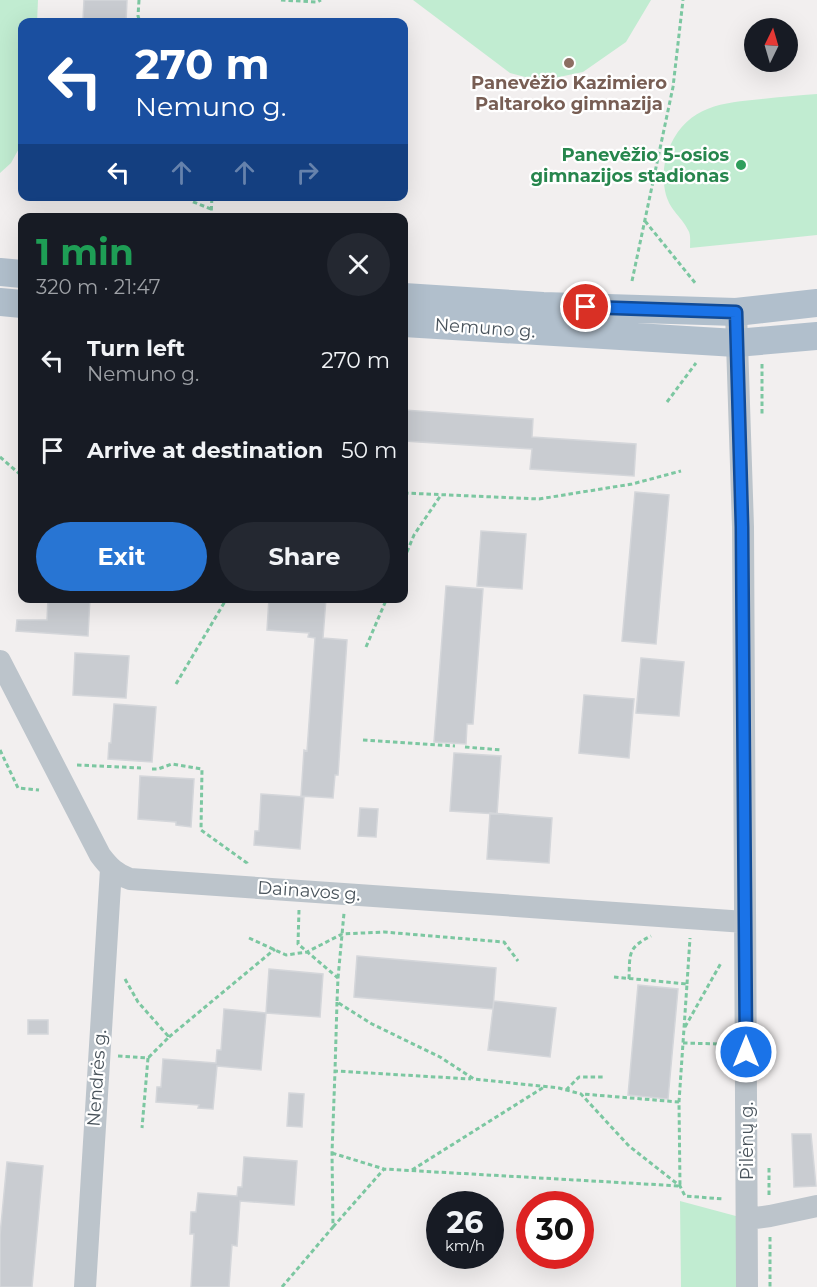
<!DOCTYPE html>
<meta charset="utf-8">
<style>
body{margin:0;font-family:Montserrat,sans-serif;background:#242831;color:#f1f3f6;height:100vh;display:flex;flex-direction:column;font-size:22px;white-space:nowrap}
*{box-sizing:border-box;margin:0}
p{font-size:20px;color:#9ea1a6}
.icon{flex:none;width:33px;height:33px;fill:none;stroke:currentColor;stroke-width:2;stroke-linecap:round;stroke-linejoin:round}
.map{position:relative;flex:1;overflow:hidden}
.drawer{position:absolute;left:18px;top:213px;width:390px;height:390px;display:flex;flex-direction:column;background:#171b24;border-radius:12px;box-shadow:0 6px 24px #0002}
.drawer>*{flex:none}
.banner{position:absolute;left:18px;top:18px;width:390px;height:183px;border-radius:12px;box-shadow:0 6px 24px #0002;background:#1a4fa0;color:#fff;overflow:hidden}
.needle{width:39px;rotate:5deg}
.buttons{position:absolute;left:744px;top:18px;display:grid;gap:12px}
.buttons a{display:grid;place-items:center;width:54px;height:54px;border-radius:50%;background:#171b24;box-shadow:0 6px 24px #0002;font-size:30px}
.speed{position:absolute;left:426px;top:1191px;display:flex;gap:12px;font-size:30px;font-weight:700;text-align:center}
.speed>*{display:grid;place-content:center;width:78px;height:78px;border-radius:50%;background:#171b24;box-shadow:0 6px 24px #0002;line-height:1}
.speed small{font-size:15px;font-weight:400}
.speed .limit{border:9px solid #d22;background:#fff;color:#111}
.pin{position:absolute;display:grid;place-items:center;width:51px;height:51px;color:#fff;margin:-26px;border:3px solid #fff;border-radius:50%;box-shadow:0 2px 6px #0007}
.me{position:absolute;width:66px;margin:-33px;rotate:0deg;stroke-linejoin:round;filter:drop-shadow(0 0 4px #0008)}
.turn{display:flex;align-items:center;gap:21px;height:126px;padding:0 18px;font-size:27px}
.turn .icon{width:78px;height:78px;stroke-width:2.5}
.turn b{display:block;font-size:42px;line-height:51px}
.lanes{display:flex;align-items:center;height:57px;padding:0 18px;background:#0003;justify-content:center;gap:30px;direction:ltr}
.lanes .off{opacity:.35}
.round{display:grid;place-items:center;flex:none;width:63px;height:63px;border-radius:32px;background:#242831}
.head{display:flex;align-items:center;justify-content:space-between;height:102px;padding:0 18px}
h1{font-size:36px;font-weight:700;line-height:45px;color:#1e9e55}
.action{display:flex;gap:12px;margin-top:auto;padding:12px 18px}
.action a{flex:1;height:69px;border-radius:36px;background:#2875d3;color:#fff;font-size:24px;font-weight:700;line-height:69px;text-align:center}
.action a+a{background:#242831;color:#f1f3f6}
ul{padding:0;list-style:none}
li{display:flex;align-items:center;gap:18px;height:90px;padding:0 18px}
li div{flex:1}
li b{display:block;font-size:22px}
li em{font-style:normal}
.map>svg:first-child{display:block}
.green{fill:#c1ecd1}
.building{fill:#c9ccd1;stroke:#d4d6da;stroke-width:1.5}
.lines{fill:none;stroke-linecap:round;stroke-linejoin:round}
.path{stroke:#7cc7a1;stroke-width:3;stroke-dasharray:4.5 3;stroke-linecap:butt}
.minor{stroke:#bcc4cb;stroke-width:22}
.major{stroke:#b1bfcc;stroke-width:28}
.route-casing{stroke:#114b97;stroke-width:15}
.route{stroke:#1a73e8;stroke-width:10}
.education-dot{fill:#8d6e63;stroke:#fff;stroke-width:2}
.leisure-dot{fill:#2e9e5b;stroke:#fff;stroke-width:2}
.labels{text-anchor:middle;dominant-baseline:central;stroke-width:4.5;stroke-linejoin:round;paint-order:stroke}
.education-label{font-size:18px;font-weight:bold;fill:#785e54;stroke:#fff}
.leisure-label{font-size:18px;font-weight:bold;fill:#27864d;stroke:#fff;text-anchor:end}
.street-label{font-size:18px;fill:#49535b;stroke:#fff}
</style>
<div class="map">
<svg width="817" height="1287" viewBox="0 0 817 1287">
<rect width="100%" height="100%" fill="#f2efef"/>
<path class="green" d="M 0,0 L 38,0 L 37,22 L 22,22 L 22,143 L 11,163 L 0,173 Z
M 413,0 L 651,0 L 626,42 L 583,72 L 540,81 L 510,73 Z
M 817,94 L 817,235 L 690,248 C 690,242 691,234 688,230 C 682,217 671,212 666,195 C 662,179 663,161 670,146 C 689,105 722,103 762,99 C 780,97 799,95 817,94 Z
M 680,1201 L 747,1219 L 747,1287 L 681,1287 Z"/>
<path class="building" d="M 84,0 L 127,0 L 126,22 L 83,20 Z
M 404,410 L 533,419 L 532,437 L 636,444 L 634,476 L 530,469 L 532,449 L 404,441 Z
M 635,492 L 669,495 L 656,644 L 622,641 Z
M 481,531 L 526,534 L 522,589 L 477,586 Z
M 446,586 L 483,589 L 473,724 L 467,724 L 466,744 L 434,742 Z
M 48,598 L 90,598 L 88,636 L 16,631 L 17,620 L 47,620 Z
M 269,598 L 326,598 L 323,638 L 347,640 L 338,775 L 335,775 L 333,798 L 301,796 L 304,750 L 307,751 L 315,638 L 308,637 L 309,633 L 267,630 Z
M 75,653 L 129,656 L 126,698 L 73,695 Z
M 641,658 L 684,662 L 679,716 L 636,713 Z
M 584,695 L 634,699 L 629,758 L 579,753 Z
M 114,704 L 156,707 L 152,762 L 108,759 L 109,743 L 111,743 Z
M 454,753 L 501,756 L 497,814 L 450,811 Z
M 140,776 L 194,779 L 191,827 L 176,825 L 176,822 L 138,819 Z
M 261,794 L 304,797 L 300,849 L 254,845 L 255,831 L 259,831 Z
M 360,808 L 378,809 L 376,837 L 358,836 Z
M 490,813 L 552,818 L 549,863 L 487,859 Z
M 357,956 L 496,968 L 493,1009 L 354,997 Z
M 269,969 L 323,974 L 320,1017 L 266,1013 L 261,1070 L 217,1066 L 213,1109 L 198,1108 L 199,1105 L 156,1102 L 157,1087 L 161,1087 L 163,1059 L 216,1063 L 217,1050 L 221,1050 L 224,1009 L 266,1013 Z
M 638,985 L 678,989 L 668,1099 L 628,1095 Z
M 494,1001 L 556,1008 L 550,1057 L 488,1050 Z
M 28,1020 L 48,1020 L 48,1034 L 28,1034 Z
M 289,1093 L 304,1094 L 302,1127 L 287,1126 Z
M 792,1134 L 811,1134 L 816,1186 L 794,1187 Z
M 244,1157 L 297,1161 L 294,1205 L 240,1201 L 237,1246 L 232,1245 L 229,1287 L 191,1287 L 194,1234 L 190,1234 L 191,1212 L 196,1212 L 198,1193 L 237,1196 L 238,1187 L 242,1187 Z
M 7,1162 L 43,1166 L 32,1287 L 0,1287 L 0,1235 Z"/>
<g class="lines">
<path class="path" d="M 139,0 L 138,16 L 140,22
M 281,0 L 317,2 L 321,0
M 189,196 L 191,201 L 211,209
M 211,218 L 212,196
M 645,221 L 696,284
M 632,281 L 673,87 L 683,0
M 762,364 L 762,414
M 667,402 L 696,363
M 0,457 L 22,476
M 404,493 L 539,499 L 632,484 L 681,471
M 404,559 L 414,535 L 441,495
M 366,647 L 387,598
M 176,684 L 227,598
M 363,740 L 455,746
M 465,747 L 501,750
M 0,750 L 18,788 L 39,790
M 77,765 L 141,768
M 152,769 L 158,769 L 172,764 L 202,769 L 201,830 L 247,863 L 248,866
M 299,910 L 298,944 L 338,978 L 337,1002 L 372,1024 L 440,1057 L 474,1079 L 559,1088 L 581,1094 L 629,1146 L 680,1186 L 685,1196 L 724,1199
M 249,938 L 286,955 L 307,952 L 342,934 L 384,932 L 504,942 L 518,961
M 614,977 L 687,984 L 679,1102
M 338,978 L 344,913
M 125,979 L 138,1002 L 169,1037 L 148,1058
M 629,979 C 630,954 627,948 651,936
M 687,984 L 690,938
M 337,1002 L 335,1071 L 471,1079
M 685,1027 L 721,963
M 169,1037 L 275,949
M 683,1043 L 722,1044
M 118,1056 L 148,1058 L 142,1128
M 566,1090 L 579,1077 L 603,1077
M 332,1153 L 384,1169
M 769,1168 L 769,1197
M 412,1170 L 544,1087
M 333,1227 L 384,1169 L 680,1186 L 679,1102 L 583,1094
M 770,1237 L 770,1287
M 282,1287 L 333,1227 L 332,1153 L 335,1071"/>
<path class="minor" d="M 736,312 L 743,527 L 747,1287
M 0,661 L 100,855 C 109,867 116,874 130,879 L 745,922
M 747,1219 L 770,1216 L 817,1206
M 85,1287 L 111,869"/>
<path class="major" d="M 0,272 L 22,274
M 404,297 L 543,306 L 736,312 L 817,303
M 0,302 L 22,304
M 404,323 L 736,343 L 817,336"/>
</g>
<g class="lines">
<defs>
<path id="route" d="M 586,307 L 736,312 L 742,527 L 746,1052"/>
</defs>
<use href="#route" class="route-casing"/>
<use href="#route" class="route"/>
</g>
<circle class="education-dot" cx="569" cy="63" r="6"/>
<circle class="leisure-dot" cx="741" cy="165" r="6"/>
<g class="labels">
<g class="education-label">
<text x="569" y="83">Panevėžio Kazimiero<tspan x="569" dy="21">Paltaroko gimnazija</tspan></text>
</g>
<g class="leisure-label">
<text x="729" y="155">Panevėžio 5-osios<tspan x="729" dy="21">gimnazijos stadionas</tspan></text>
</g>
<g class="street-label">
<text transform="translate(485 328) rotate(4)">Nemuno g.</text>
<text transform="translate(309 891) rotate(4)">Dainavos g.</text>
<text transform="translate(97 1078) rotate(-86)">Nendrės g.</text>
<text transform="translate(747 1141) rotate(-90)">Pilėnų g.</text>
</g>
</g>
</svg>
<div class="buttons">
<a><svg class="needle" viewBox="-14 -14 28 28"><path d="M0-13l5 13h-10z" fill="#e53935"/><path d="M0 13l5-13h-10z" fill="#9ea1a6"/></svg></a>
</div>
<div class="speed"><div>26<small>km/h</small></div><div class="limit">30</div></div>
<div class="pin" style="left:586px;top:307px;background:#d93025"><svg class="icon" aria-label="arrive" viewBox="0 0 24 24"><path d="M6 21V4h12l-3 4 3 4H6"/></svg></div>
<svg class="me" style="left:746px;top:1052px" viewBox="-20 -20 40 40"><circle r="17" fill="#1a73e8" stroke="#fff" stroke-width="3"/><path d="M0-11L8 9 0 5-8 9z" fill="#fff"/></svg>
<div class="banner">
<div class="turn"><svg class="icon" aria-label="left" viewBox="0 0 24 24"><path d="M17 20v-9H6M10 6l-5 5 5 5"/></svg><div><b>270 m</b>Nemuno g.</div></div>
<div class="lanes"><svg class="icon" aria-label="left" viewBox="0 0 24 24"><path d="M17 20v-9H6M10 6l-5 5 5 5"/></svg><svg class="icon off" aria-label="ahead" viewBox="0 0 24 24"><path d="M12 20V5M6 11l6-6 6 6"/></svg><svg class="icon off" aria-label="ahead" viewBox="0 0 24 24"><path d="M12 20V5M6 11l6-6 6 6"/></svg><svg class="icon off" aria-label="right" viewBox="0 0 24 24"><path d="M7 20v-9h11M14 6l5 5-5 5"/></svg></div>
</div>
<section class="drawer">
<div class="head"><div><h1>1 min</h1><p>320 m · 21:47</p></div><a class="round"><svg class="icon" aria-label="close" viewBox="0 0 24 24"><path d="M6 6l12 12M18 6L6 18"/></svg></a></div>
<ul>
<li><svg class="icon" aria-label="left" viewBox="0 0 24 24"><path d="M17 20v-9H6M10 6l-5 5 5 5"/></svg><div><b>Turn left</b><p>Nemuno g.</p></div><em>270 m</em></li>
<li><svg class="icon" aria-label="arrive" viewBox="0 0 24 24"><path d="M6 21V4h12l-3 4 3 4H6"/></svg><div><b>Arrive at destination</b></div><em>50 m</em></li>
</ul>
<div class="action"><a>Exit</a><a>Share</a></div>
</section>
</div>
